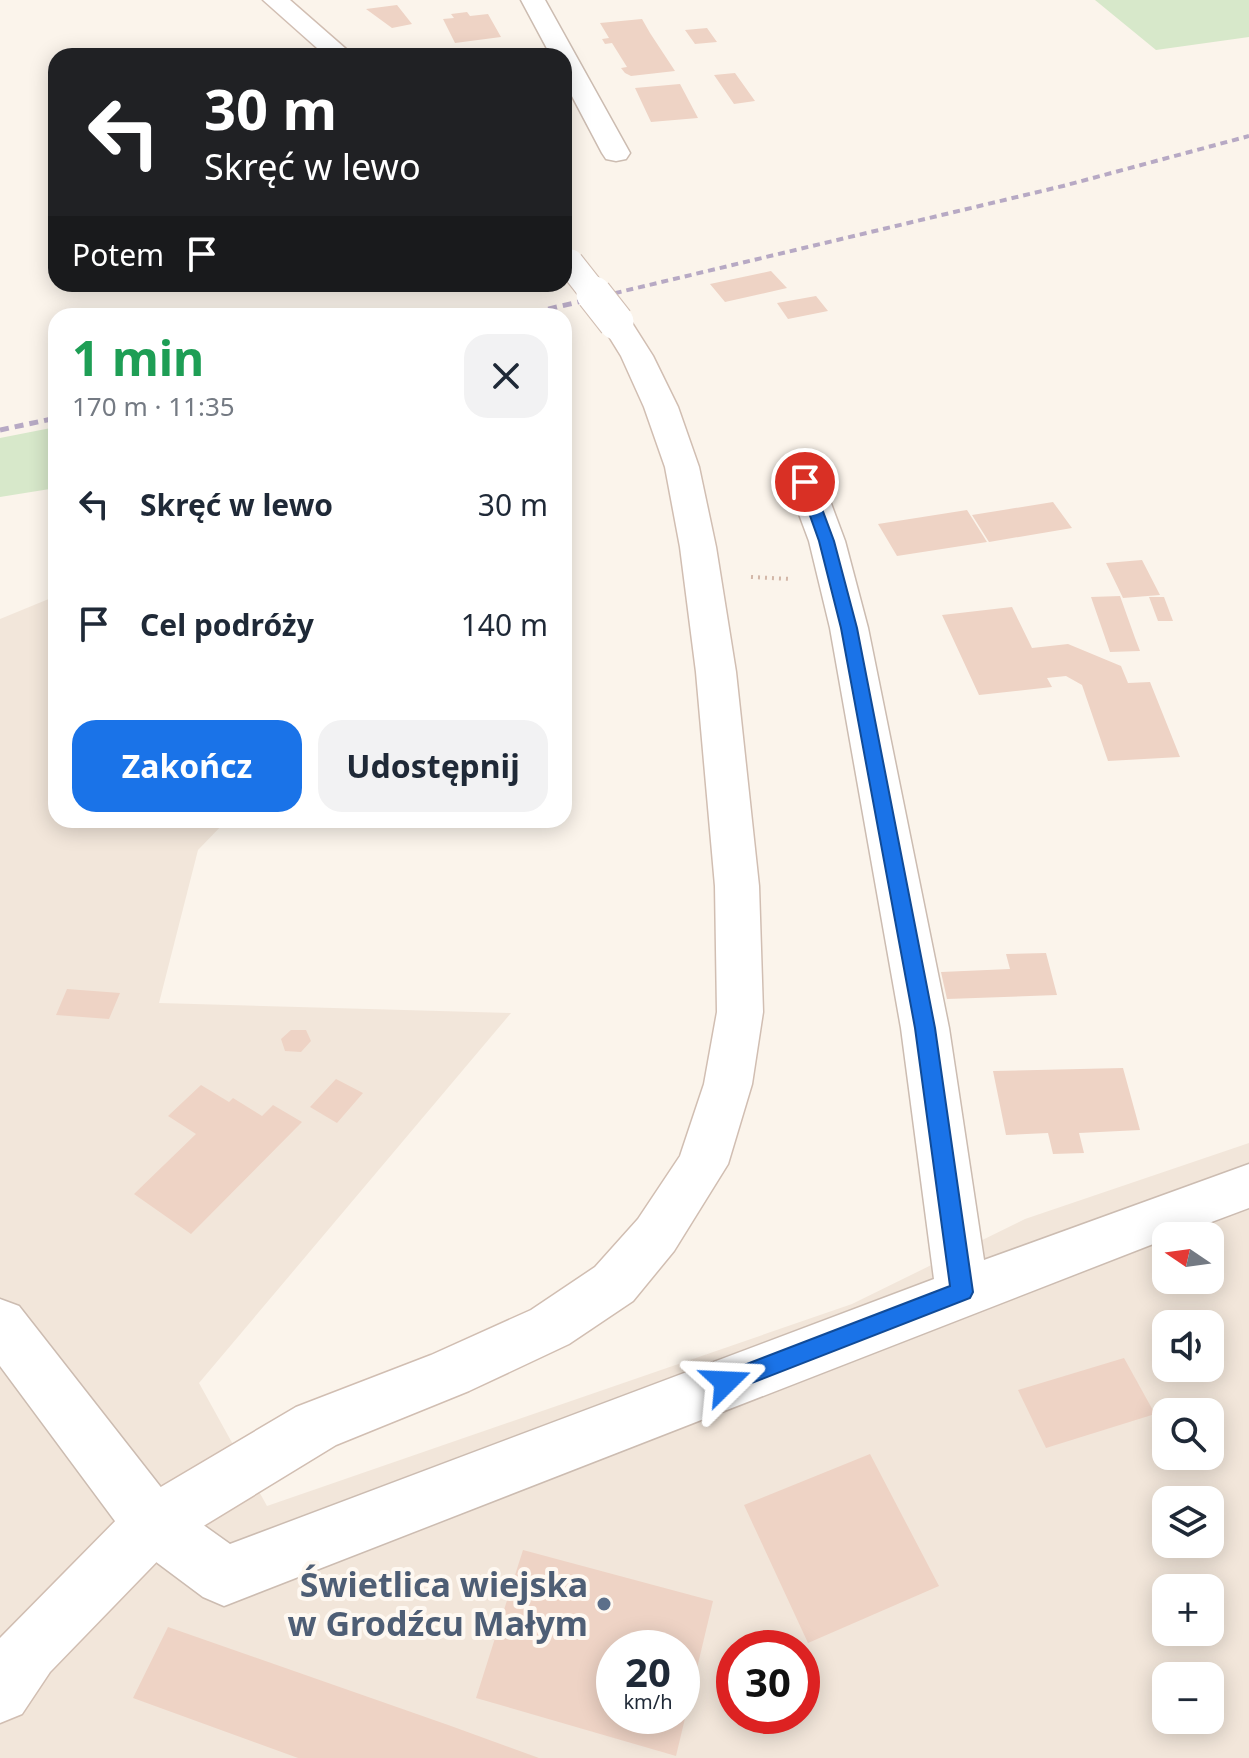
<!DOCTYPE html>
<html lang="pl">
<meta charset="utf-8">
<style>
body{margin:0;font-family:"Noto Sans",sans-serif;background:#f2f2f3;color:#1f2937;height:100vh;display:flex;flex-direction:column;font-size:30px;white-space:nowrap}
*{box-sizing:border-box;margin:0}
p{font-size:26px;color:#747a83}
.icon{flex:none;width:44px;height:44px;fill:none;stroke:currentColor;stroke-width:2;stroke-linecap:round;stroke-linejoin:round}
.map{position:relative;flex:1;overflow:hidden}
.details{position:absolute;left:48px;top:308px;width:524px;height:520px;display:flex;flex-direction:column;background:#fff;border-radius:24px;box-shadow:0 4px 20px #0003}
.details>*{flex:none}
.hud{position:absolute;left:48px;top:48px;width:524px;height:244px;border-radius:24px;box-shadow:0 4px 20px #0003;background:#202124;color:#fff;overflow:hidden}
.needle{width:52px;rotate:283deg}
.buttons{position:absolute;left:1152px;top:1222px;display:grid;gap:16px}
.buttons a{display:grid;place-items:center;width:72px;height:72px;border-radius:16px;background:#fff;box-shadow:0 4px 20px #0003;font-size:40px}
.speed{position:absolute;left:596px;top:1630px;display:flex;gap:16px;font-size:40px;font-weight:700;text-align:center}
.speed>*{display:grid;place-content:center;width:104px;height:104px;border-radius:50%;background:#fff;box-shadow:0 4px 20px #0003;line-height:1}
.speed small{font-size:20px;font-weight:400}
.speed .limit{border:12px solid #d22;background:#fff;color:#111}
.pin{position:absolute;display:grid;place-items:center;width:68px;height:68px;color:#fff;margin:-34px;border:4px solid #fff;border-radius:50%;box-shadow:0 2px 8px #0007}
.me{position:absolute;width:88px;margin:-44px;rotate:69deg;stroke-linejoin:round;filter:drop-shadow(0 0 6px #0008)}
.turn{display:flex;align-items:center;gap:28px;height:168px;padding:0 24px;font-size:36px}
.turn .icon{width:104px;height:104px;stroke-width:2.5}
.turn b{display:block;font-size:56px;line-height:68px}
.then{display:flex;align-items:center;height:76px;padding:0 24px;background:#0003;gap:16px;font-size:30px}
.round{display:grid;place-items:center;flex:none;width:84px;height:84px;border-radius:24px;background:#f2f2f3}
.headline{display:flex;align-items:center;justify-content:space-between;height:136px;padding:0 24px}
h1{font-size:48px;font-weight:700;line-height:60px;color:#1e9e55}
.button{display:flex;gap:16px;margin-top:auto;padding:16px 24px}
.button a{flex:1;height:92px;border-radius:24px;background:#1a73e8;color:#fff;font-size:32px;font-weight:700;line-height:92px;text-align:center}
.button a+a{background:#f2f2f3;color:#1f2937}
ul{padding:0;list-style:none}
li{display:flex;align-items:center;gap:24px;height:120px;padding:0 24px}
li div{flex:1}
li b{display:block;font-size:30px}
li em{font-style:normal}
.map>svg:first-child{display:block}
.residential{fill:#f2e6da;fill-rule:evenodd}
.green{fill:#d7e8ca}
.building{fill:#eed3c5;fill-rule:evenodd}
.lines{fill:none;stroke-linecap:round;stroke-linejoin:round}
.minor-casing{stroke:#ccbcb1;stroke-width:3}
.secondary-casing{stroke:#d1beb2;stroke-width:3}
.path-far1{stroke:#d3b7a8;stroke-width:3;stroke-dasharray:1 4;stroke-linecap:butt}
.path{stroke:#d3b7a8;stroke-width:4;stroke-dasharray:2 5;stroke-linecap:butt}
.minor{fill:#fff;fill-rule:evenodd}
.secondary{fill:#fff;fill-rule:evenodd}
.rail-far1{stroke:#b7a9c4;stroke-width:4;stroke-dasharray:7 5;stroke-linecap:butt}
.rail{stroke:#b7a9c4;stroke-width:5;stroke-dasharray:9 6;stroke-linecap:butt}
.secondary-bridge-far1-casing{stroke:#d1beb2;stroke-width:29;stroke-linecap:butt}
.secondary-bridge-casing{stroke:#d1beb2;stroke-width:37;stroke-linecap:butt}
.secondary-bridge-far1{stroke:#fff;stroke-width:27}
.secondary-bridge{stroke:#fff;stroke-width:35}
.route{fill:#1a73e8;stroke:#114b97;stroke-width:2}
.service-dot{fill:#5c6f8a;stroke:#fef8f1;stroke-width:3}
.labels{text-anchor:middle;dominant-baseline:central;stroke-width:8;stroke-linejoin:round;paint-order:stroke}
.near-service-label{font-size:34px;font-weight:bold;fill:#4e5e75;stroke:#fef8f1;text-anchor:end}
</style>
<div class="map">
<svg width="1249" height="1758" viewBox="0 0 1249 1758">
<rect width="100%" height="100%" fill="#fbf4eb"/>
<path class="residential" d="M 56,596 L 56,820 L 227,820 L 198,850 L 159,1003 L 511,1013 L 199,1383 L 267,1506 L 852,1304 L 1025,1219 L 1249,1143 L 1249,1758 L 0,1758 L 0,619 ZM 1166,1236 L 1210,1236 L 1210,1280 L 1166,1280 ZM 1166,1324 L 1210,1324 L 1210,1368 L 1166,1368 ZM 1166,1412 L 1210,1412 L 1210,1456 L 1166,1456 ZM 1166,1500 L 1210,1500 L 1210,1544 L 1166,1544 ZM 1166,1588 L 1210,1588 L 1210,1632 L 1166,1632 ZM 614,1648 L 682,1648 L 682,1716 L 614,1716 ZM 734,1648 L 802,1648 L 802,1716 L 734,1716 ZM 1166,1676 L 1210,1676 L 1210,1720 L 1166,1720 Z"/>
<path class="green" d="M 1095,0 L 1249,0 L 1249,37 L 1156,50 Z
M 56,427 L 56,488 L 0,497 L 0,438 Z"/>
<path class="building" d="M 397,5 L 412,24 L 392,28 L 366,9 Z
M 467,12 L 470,16 L 488,14 L 501,37 L 455,43 L 443,19 L 454,18 L 451,14 Z
M 642,19 L 650,33 L 675,71 L 631,76 L 625,73 L 621,68 L 627,67 L 612,43 L 605,44 L 602,39 L 609,38 L 600,23 Z
M 707,28 L 717,42 L 695,44 L 685,30 Z
M 508,48 L 512,56 L 474,56 L 473,52 Z
M 735,73 L 755,101 L 734,104 L 714,75 Z
M 680,84 L 698,118 L 651,122 L 635,88 Z
M 771,271 L 787,288 L 725,302 L 710,284 Z
M 816,296 L 828,311 L 788,319 L 777,303 Z
M 1053,502 L 1072,528 L 989,542 L 972,515 Z
M 967,510 L 987,542 L 897,556 L 878,524 Z
M 1142,560 L 1160,595 L 1123,598 L 1106,563 Z
M 1120,596 L 1135,638 L 1140,651 L 1110,652 L 1091,597 Z
M 1149,597 L 1164,597 L 1173,621 L 1158,621 Z
M 1012,607 L 1032,648 L 1068,644 L 1121,666 L 1128,683 L 1150,682 L 1180,757 L 1108,761 L 1082,685 L 1066,676 L 1047,678 L 1052,687 L 979,695 L 942,615 Z
M 1046,953 L 1057,995 L 947,999 L 941,972 L 1010,969 L 1006,954 Z
M 67,989 L 120,993 L 109,1019 L 56,1015 Z
M 291,1030 L 306,1030 L 311,1041 L 301,1052 L 285,1051 L 281,1039 Z
M 1123,1068 L 1140,1130 L 1079,1133 L 1084,1153 L 1053,1154 L 1048,1133 L 1006,1135 L 993,1071 Z
M 336,1079 L 363,1093 L 337,1123 L 310,1107 Z
M 201,1085 L 229,1102 L 233,1098 L 262,1116 L 273,1105 L 302,1122 L 191,1234 L 134,1194 L 196,1134 L 168,1116 Z
M 1124,1358 L 1155,1414 L 1046,1448 L 1018,1390 Z
M 870,1454 L 939,1586 L 808,1643 L 744,1505 Z
M 523,1550 L 713,1601 L 676,1756 L 476,1698 ZM 614,1648 L 682,1648 L 682,1716 L 614,1716 Z
M 168,1627 L 451,1726 L 539,1758 L 298,1758 L 133,1698 Z"/>
<g class="lines">
<defs>
<path id="minor" d="M 521,0 L 545,0 L 630,153 L 626,159 L 616,161 L 606,159 L 602,153 L 564,81 L 564,56 L 551,56 Z
M 805,471 L 817,475 L 823,482 L 845,541 L 868,628 L 949,1028 L 984,1260 L 1249,1164 L 1249,1208 L 1174,1236 L 1166,1236 L 1166,1239 L 224,1606 L 203,1597 L 132,1544 L 0,1366 L 0,1299 L 19,1306 L 174,1504 L 230,1544 L 934,1279 L 901,1028 L 830,628 L 809,541 L 787,482 L 793,475 Z"/>
<path id="secondary" d="M 263,0 L 290,0 L 354,56 L 326,56 Z
M 616,313 L 627,315 L 653,356 L 678,407 L 699,467 L 716,547 L 736,672 L 759,886 L 763,1012 L 752,1084 L 728,1164 L 674,1251 L 633,1301 L 569,1344 L 469,1391 L 336,1445 L 174,1544 L 50,1672 L 22,1714 L 0,1723 L 0,1638 L 132,1504 L 296,1407 L 431,1355 L 531,1310 L 595,1267 L 638,1219 L 680,1156 L 704,1084 L 717,1012 L 715,886 L 696,672 L 680,547 L 665,467 L 644,407 L 621,356 L 600,322 L 605,315 Z"/>
</defs>
<use href="#minor" class="minor-casing"/>
<use href="#secondary" class="secondary-casing"/>
<path class="path-far1" d="M 564,210 L 568,215"/>
<path class="path" d="M 751,577 L 791,579"/>
<use href="#minor" class="minor"/>
<use href="#secondary" class="secondary"/>
<path class="rail-far1" d="M 603,296 L 1063,186 L 1249,136"/>
<path class="rail" d="M 519,316 L 612,294
M 0,430 L 56,418"/>
<defs>
<path id="secondary-bridge-far1" d="M 570,263 L 596,296"/>
<path id="secondary-bridge" d="M 594,294 L 616,322"/>
</defs>
<use href="#secondary-bridge-far1" class="secondary-bridge-far1-casing"/>
<use href="#secondary-bridge" class="secondary-bridge-casing"/>
<use href="#secondary-bridge-far1" class="secondary-bridge-far1"/>
<use href="#secondary-bridge" class="secondary-bridge"/>
</g>
<path class="route" d="M 805,478 L 812,482 L 834,541 L 857,628 L 935,1028 L 973,1292 L 970,1298 L 726,1393 L 718,1390 L 714,1382 L 718,1375 L 950,1286 L 915,1028 L 841,628 L 819,541 L 798,482 Z"/>
<circle class="service-dot" cx="604" cy="1604" r="8"/>
<g class="labels">
<g class="near-service-label">
<text x="588" y="1584">Świetlica wiejska<tspan x="588" dy="39">w Grodźcu Małym</tspan></text>
</g>
</g>
</svg>
<div class="buttons">
<a><svg class="needle" viewBox="-14 -14 28 28"><path d="M0-13l5 13h-10z" fill="#e53935"/><path d="M0 13l5-13h-10z" fill="#747a83"/></svg></a>
<a><svg class="icon" aria-label="sound" viewBox="0 0 24 24"><path d="M4 9h4l5-4v14l-5-4H4zM17 9q2 3 0 6"/></svg></a>
<a><svg class="icon" aria-label="search" viewBox="0 0 24 24"><circle cx="10" cy="10" r="6"/><path d="M15 15l6 6"/></svg></a>
<a><svg class="icon" aria-label="layers" viewBox="0 0 24 24"><path d="M12 4l9 5-9 5-9-5zM3 14l9 5 9-5"/></svg></a>
<a>+</a>
<a>−</a>
</div>
<div class="speed"><div>20<small>km/h</small></div><div class="limit">30</div></div>
<div class="pin" style="left:805px;top:482px;background:#d93025"><svg class="icon" aria-label="arrive" viewBox="0 0 24 24"><path d="M6 21V4h12l-3 4 3 4H6"/></svg></div>
<svg class="me" style="left:726px;top:1382px" viewBox="-20 -20 40 40"><path d="M0-17L14 15 0 8-14 15z" fill="#1a73e8" stroke="#fff" stroke-width="4"/></svg>
<div class="hud">
<div class="turn"><svg class="icon" aria-label="left" viewBox="0 0 24 24"><path d="M17 20v-9H6M10 6l-5 5 5 5"/></svg><div><b>30 m</b>Skręć w lewo</div></div>
<div class="then">Potem<svg class="icon" aria-label="arrive" viewBox="0 0 24 24"><path d="M6 21V4h12l-3 4 3 4H6"/></svg></div>
</div>
<section class="details">
<div class="headline"><div><h1>1 min</h1><p>170 m · 11:35</p></div><a class="round"><svg class="icon" aria-label="close" viewBox="0 0 24 24"><path d="M6 6l12 12M18 6L6 18"/></svg></a></div>
<ul>
<li><svg class="icon" aria-label="left" viewBox="0 0 24 24"><path d="M17 20v-9H6M10 6l-5 5 5 5"/></svg><div><b>Skręć w lewo</b></div><em>30 m</em></li>
<li><svg class="icon" aria-label="arrive" viewBox="0 0 24 24"><path d="M6 21V4h12l-3 4 3 4H6"/></svg><div><b>Cel podróży</b></div><em>140 m</em></li>
</ul>
<div class="button"><a>Zakończ</a><a>Udostępnij</a></div>
</section>
</div>
